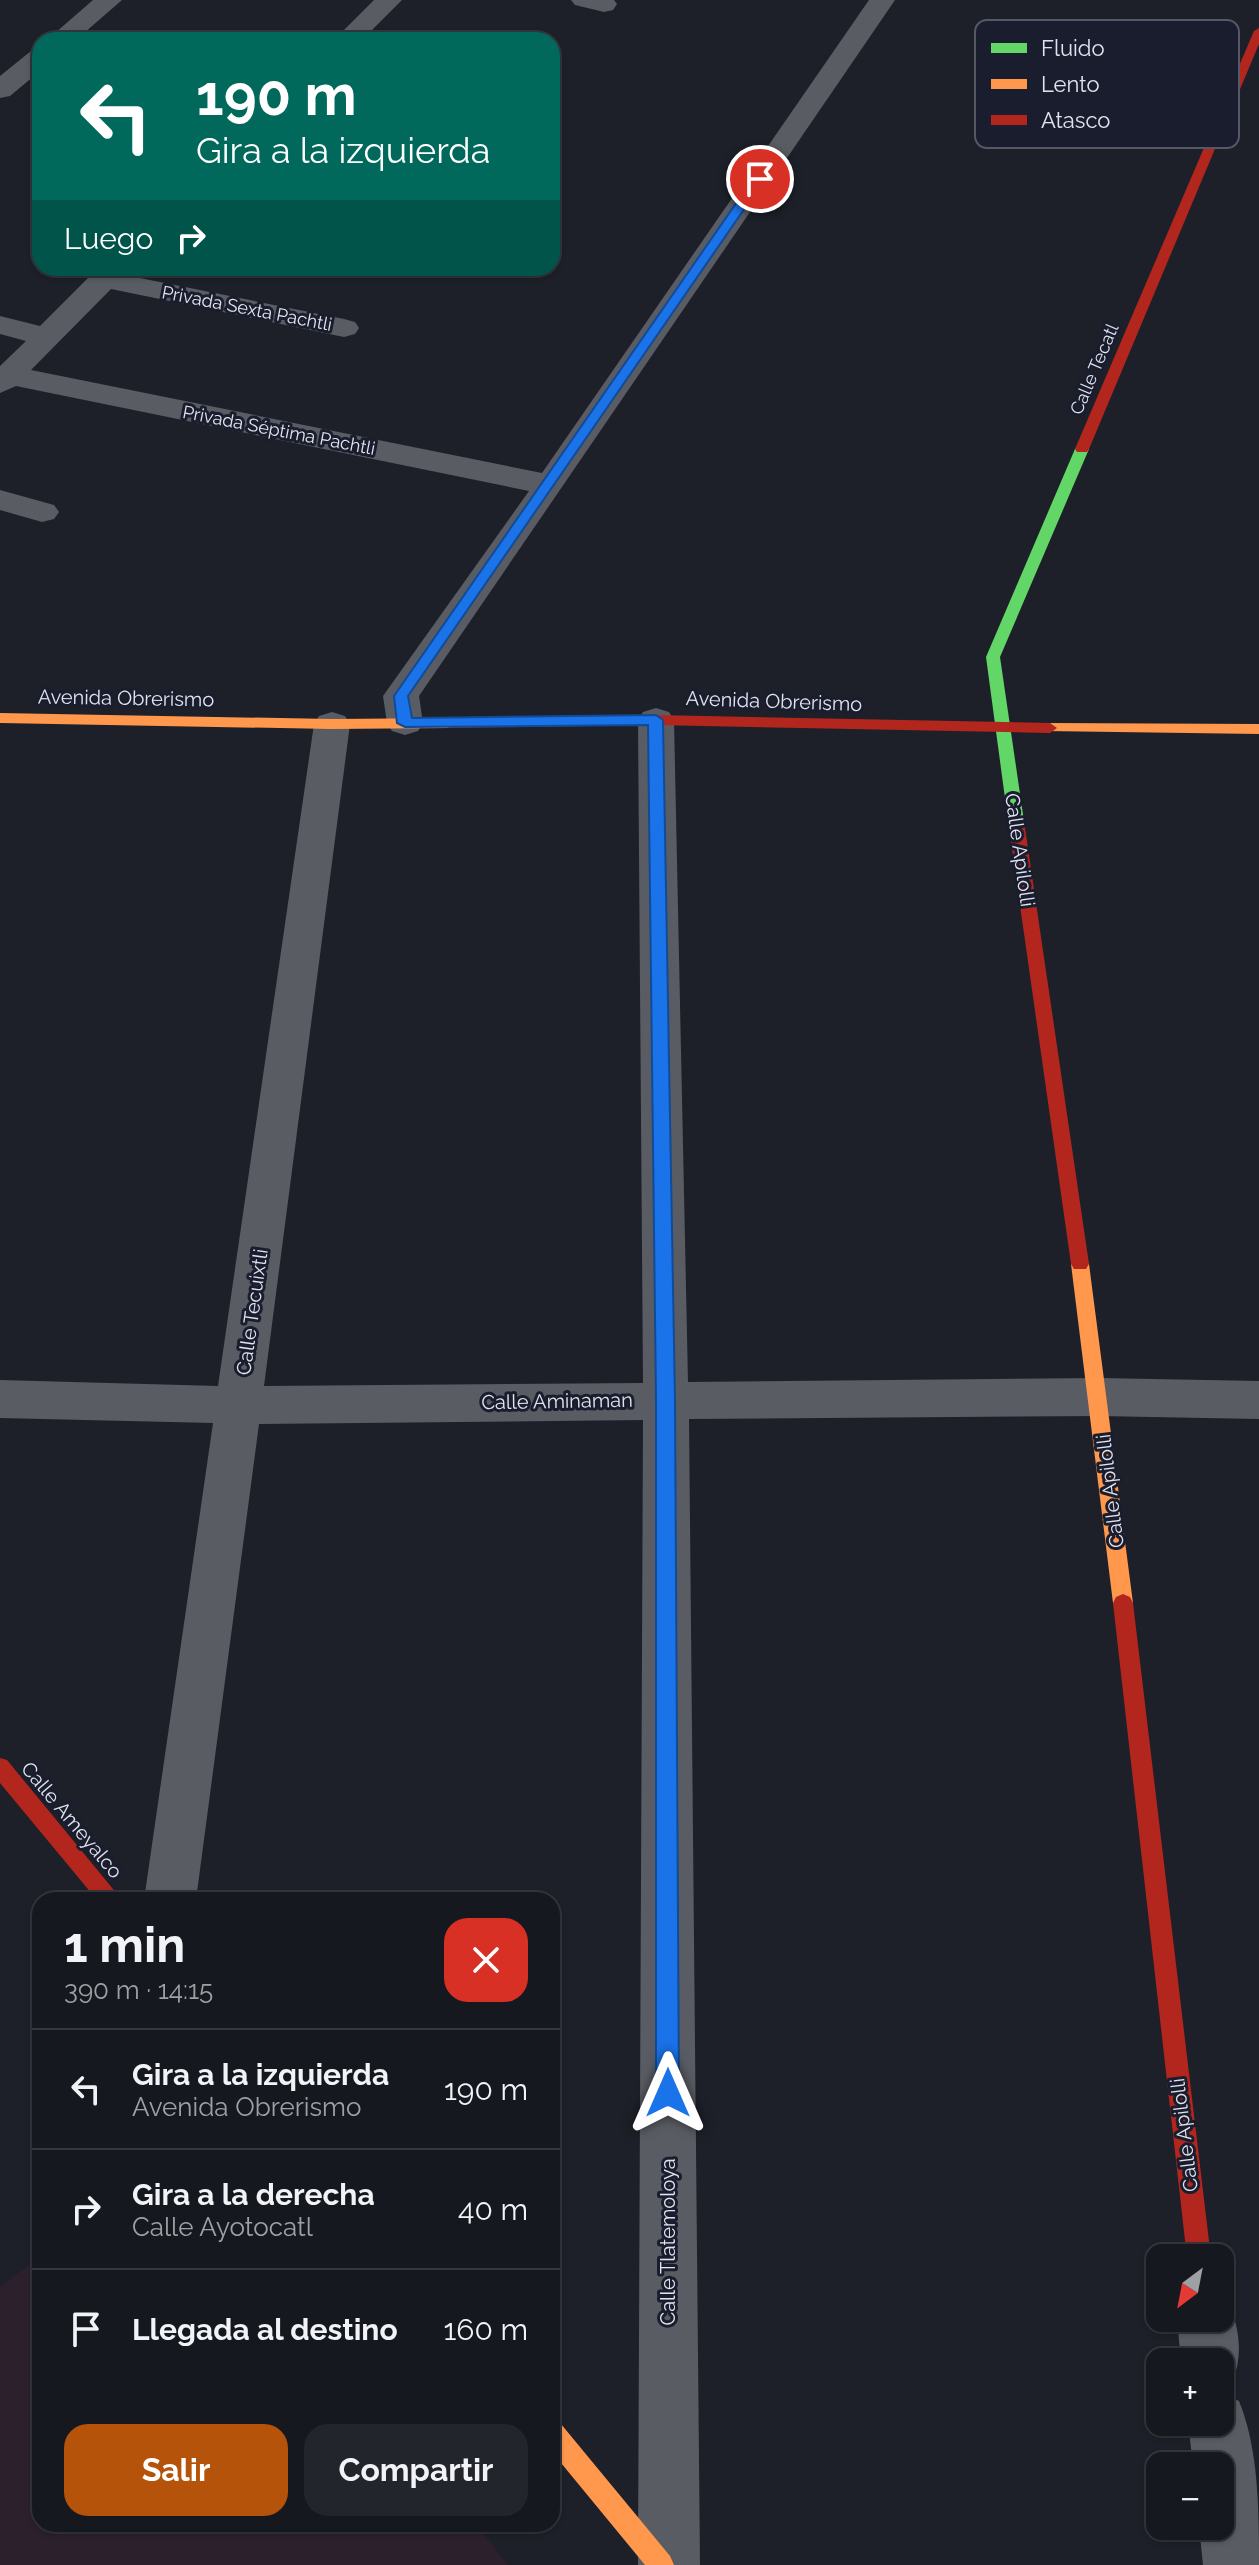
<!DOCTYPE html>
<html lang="es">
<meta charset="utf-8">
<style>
body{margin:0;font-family:Raleway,sans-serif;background:#23252c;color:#f1f3f6;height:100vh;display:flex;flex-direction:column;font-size:30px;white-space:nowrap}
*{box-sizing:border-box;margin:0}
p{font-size:26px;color:#9ea0a4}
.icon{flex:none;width:44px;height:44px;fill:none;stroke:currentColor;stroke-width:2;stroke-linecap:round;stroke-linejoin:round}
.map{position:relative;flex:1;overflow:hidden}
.drawer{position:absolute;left:32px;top:1892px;width:528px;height:640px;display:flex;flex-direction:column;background:#16181f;border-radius:24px;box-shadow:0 2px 6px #0004,0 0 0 2px #35373d}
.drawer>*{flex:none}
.guide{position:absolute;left:32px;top:32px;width:528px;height:244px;border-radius:24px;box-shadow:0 2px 6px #0004,0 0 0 2px #35373d;background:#00695c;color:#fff;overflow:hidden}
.needle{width:52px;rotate:212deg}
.controls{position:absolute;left:1146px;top:2244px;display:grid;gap:16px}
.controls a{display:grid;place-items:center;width:88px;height:88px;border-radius:16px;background:#16181f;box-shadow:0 2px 6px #0004,0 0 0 2px #35373d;font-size:40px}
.pin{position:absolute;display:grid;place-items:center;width:68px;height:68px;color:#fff;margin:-34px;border:4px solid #fff;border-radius:50%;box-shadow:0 2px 8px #0007}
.me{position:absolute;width:88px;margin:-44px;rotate:0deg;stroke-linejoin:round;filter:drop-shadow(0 0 6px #0008)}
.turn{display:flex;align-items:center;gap:28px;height:168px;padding:0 32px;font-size:36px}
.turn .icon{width:104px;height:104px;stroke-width:2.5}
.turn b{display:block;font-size:56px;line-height:68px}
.then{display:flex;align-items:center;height:76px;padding:0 32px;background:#0003;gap:16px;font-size:30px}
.round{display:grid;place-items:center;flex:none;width:84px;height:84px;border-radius:24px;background:#23252c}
.overview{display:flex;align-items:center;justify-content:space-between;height:136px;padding:0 32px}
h1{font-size:48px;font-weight:700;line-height:60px}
.primary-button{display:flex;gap:16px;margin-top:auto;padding:16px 32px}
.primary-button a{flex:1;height:92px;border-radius:24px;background:#b45309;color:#fff;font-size:32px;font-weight:700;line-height:92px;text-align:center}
.primary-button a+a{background:#23252c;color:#f1f3f6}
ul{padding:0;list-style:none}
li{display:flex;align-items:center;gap:24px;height:120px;padding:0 32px;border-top:2px solid #35373d}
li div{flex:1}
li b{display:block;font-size:30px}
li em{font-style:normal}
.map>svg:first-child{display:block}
.education{fill:#2b202c}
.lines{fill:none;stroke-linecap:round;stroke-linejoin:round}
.street{fill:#5a5c64;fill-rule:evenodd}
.fast{fill:#63d668;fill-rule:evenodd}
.slow{fill:#ff974d;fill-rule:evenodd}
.jam{fill:#b3261e;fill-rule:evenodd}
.route{fill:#1a73e8;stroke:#114b97;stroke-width:2}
.labels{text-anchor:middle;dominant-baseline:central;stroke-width:6;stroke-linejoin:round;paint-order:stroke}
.far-street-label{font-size:18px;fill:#e0e4ee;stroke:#1a1d2d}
.street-label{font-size:20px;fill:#e0e4ee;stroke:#1a1d2d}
.key{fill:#1a1d2d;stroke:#555967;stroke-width:2}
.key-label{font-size:22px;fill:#e0e4ee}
</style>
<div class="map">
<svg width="1259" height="2565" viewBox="0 0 1259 2565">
<rect width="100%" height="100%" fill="#1e2029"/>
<path class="education" d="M 40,2257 L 40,2524 L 476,2524 L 508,2565 L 0,2565 L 0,2287 Z"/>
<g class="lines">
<path class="street" d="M 93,0 L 122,0 L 76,40 L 47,40 Z
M 374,0 L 402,0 L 362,40 L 334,40 Z
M 571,0 L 614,0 L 617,4 L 613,10 L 604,12 L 575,5 Z
M 869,0 L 895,0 L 419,696 L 423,723 L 418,731 L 405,735 L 392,731 L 387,723 L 383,696 L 529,491 L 16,386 L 0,393 L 0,366 L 26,341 L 0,334 L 0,316 L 40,326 L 98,268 L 130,268 L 125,275 L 344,319 L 355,322 L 359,328 L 355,334 L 344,337 L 111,289 L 31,370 L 542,473 Z
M 40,49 L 40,71 L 10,96 L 0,98 L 0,76 L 31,51 Z
M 0,490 L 54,505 L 59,512 L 54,519 L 42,522 L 0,510 Z
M 656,708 L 669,712 L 674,720 L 688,1382 L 1099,1378 L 1259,1381 L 1259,1419 L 1099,1416 L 689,1419 L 700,2565 L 638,2565 L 643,1420 L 259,1424 L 196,1900 L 144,1900 L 213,1423 L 0,1418 L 0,1380 L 218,1386 L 314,724 L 319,716 L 332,712 L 345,716 L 350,724 L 264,1386 L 643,1383 L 638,720 L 643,712 Z
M 1220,2295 L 1227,2297 C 1239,2326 1244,2354 1232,2383 L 1220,2388 L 1220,2362 L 1181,2362 L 1177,2318 L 1220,2318 Z
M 1220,2393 L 1239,2401 C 1259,2450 1259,2512 1259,2565 L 1203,2565 L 1199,2526 L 1220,2526 L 1220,2466 L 1193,2466 L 1188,2422 L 1220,2422 Z"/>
<path class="fast" d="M 1082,445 L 1089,449 L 1000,657 L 1025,828 L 1017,833 L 1009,828 L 986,657 L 1075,449 Z"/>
<path class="slow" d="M 0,713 L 332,719 L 449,718 L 456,723 L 449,728 L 332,729 L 0,723 Z
M 1050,723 L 1259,724 L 1259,734 L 1045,731 L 1043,728 Z
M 1080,1257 L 1086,1259 L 1089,1264 L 1133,1603 L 1130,1609 L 1123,1612 L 1116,1609 L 1113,1603 L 1071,1264 L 1074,1259 Z
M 552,2421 L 561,2424 L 670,2556 L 674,2565 L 645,2565 L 552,2452 Z"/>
<path class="jam" d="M 1259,28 L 1259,44 L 1089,449 L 1087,452 L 1077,452 L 1075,449 L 1254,31 Z
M 656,715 L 1050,723 L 1057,728 L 1050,733 L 656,725 L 449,728 L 442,723 L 449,718 Z
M 1017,823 L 1025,828 L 1089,1264 L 1086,1269 L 1074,1269 L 1071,1264 L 1009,828 Z
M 1123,1594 L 1130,1597 L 1133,1603 L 1211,2258 L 1187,2258 L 1113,1603 L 1116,1597 Z
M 0,1758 L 7,1760 L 122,1900 L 97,1900 L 0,1783 Z"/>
</g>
<path class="route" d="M 755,176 L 765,179 L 408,696 L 412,718 L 656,715 L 663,720 L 675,1400 L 679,2093 L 676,2101 L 668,2104 L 659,2101 L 656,2093 L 656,1400 L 648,725 L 405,727 L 397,723 L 394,696 Z"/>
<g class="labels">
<g class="far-street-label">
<text transform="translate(247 308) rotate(11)">Privada Sexta Pachtli</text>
<text transform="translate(1094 369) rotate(-67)">Calle Tecatl</text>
<text transform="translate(279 430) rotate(11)">Privada Séptima Pachtli</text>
</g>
<g class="street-label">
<text transform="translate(126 698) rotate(1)">Avenida Obrerismo</text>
<text transform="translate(774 701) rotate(2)">Avenida Obrerismo</text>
<text transform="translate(1020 850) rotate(82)">Calle Apilolli</text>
<text transform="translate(252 1312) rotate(-82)">Calle Tecuixtli</text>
<text transform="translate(557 1401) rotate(-1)">Calle Aminaman</text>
<text transform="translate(1110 1491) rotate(-97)">Calle Apilolli</text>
<text transform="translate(72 1820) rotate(50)">Calle Ameyalco</text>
<text transform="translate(1184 2135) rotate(-97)">Calle Apilolli</text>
<text transform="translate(668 2242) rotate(-90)">Calle Tlatemoloya</text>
</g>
</g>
<rect x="975" y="20" width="264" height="128" rx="12" class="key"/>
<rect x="991" y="43" width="36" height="10" fill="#63d668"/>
<rect x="991" y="79" width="36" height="10" fill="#ff974d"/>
<rect x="991" y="115" width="36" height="10" fill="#b3261e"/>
<g class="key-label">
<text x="1041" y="56">Fluido</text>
<text x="1041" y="92">Lento</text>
<text x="1041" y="128">Atasco</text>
</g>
</svg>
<div class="controls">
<a><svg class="needle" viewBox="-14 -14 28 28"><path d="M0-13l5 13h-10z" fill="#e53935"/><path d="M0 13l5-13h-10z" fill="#9ea0a4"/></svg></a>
<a>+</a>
<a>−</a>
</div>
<div class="pin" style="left:760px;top:179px;background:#d93025"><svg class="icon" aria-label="arrive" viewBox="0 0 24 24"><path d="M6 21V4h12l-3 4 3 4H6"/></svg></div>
<svg class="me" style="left:668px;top:2093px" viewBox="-20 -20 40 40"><path d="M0-17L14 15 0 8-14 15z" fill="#1a73e8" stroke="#fff" stroke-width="4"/></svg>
<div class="guide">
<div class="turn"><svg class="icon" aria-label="left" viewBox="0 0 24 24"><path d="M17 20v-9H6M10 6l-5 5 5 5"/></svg><div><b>190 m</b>Gira a la izquierda</div></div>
<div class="then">Luego<svg class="icon" aria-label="right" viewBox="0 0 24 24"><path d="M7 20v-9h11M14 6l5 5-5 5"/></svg></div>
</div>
<section class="drawer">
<div class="overview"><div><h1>1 min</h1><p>390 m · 14:15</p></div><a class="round" style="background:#d93025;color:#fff"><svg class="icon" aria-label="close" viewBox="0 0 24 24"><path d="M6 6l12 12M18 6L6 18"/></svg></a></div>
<ul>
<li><svg class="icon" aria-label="left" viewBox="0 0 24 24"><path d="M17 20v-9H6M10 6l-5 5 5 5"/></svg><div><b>Gira a la izquierda</b><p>Avenida Obrerismo</p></div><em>190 m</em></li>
<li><svg class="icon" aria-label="right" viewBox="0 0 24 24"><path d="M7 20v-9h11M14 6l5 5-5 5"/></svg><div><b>Gira a la derecha</b><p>Calle Ayotocatl</p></div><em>40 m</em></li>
<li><svg class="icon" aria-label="arrive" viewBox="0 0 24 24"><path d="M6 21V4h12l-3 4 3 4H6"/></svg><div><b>Llegada al destino</b></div><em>160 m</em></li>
</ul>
<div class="primary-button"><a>Salir</a><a>Compartir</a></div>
</section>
</div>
